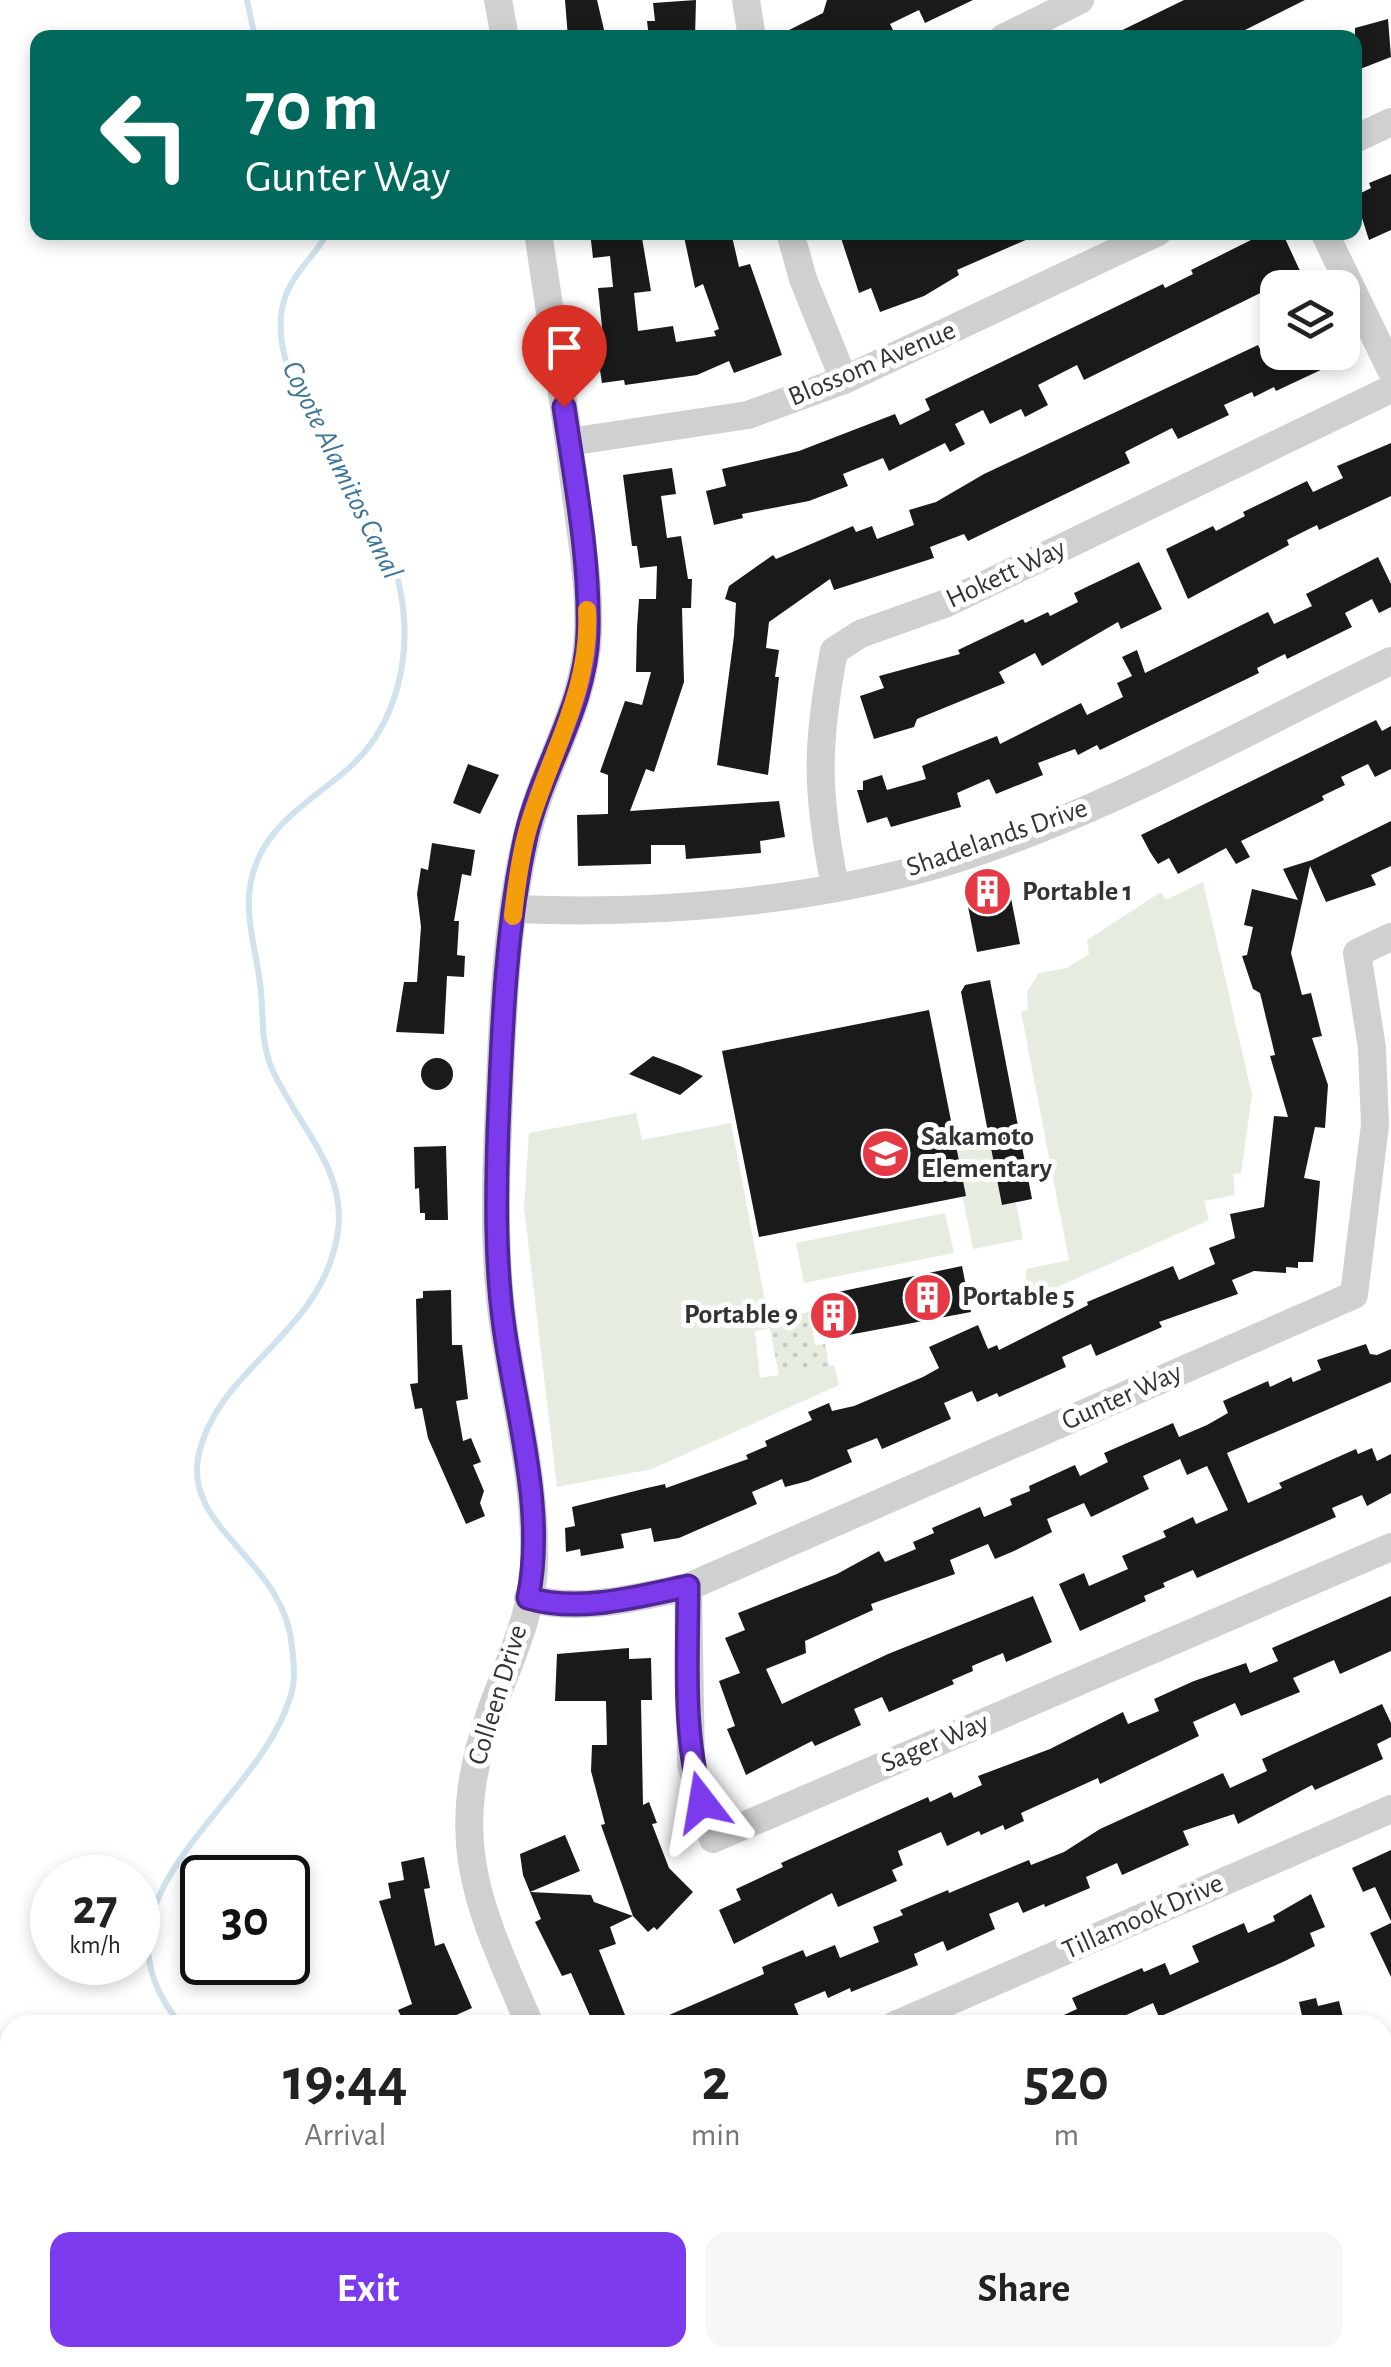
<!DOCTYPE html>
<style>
body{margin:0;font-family:"Alegreya Sans",sans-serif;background:#f6f6f6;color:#222;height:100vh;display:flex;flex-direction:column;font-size:38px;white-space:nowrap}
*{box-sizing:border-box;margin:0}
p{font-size:32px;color:#767676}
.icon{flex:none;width:55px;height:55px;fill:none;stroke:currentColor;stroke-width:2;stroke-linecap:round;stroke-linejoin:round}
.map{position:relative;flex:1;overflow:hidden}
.side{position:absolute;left:0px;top:2015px;width:1392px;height:352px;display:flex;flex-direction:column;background:#fff;border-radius:30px 30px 0 0;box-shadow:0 5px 15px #0003}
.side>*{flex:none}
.banner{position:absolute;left:30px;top:30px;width:1332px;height:210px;border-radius:20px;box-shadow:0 5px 15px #0003;background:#00695c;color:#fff;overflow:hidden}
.buttons{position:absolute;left:1260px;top:270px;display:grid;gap:20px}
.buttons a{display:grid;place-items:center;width:100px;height:100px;border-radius:20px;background:#fff;box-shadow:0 5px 15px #0003;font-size:50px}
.speed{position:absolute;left:30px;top:1855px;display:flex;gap:20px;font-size:50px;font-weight:700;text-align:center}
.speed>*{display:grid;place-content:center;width:130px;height:130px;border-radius:50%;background:#fff;box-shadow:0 5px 15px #0003;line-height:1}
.speed small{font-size:25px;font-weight:400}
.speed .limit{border:5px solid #111;border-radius:15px;background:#fff;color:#111}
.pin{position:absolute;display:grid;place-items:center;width:85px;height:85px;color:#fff;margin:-102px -42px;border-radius:50% 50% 50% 0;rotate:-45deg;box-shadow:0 0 10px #0007}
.pin .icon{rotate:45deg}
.me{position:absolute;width:110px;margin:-55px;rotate:346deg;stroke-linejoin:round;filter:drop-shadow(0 0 8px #0008)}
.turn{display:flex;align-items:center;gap:35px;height:210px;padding:0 50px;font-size:45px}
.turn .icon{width:130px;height:130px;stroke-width:2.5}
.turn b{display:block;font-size:70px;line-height:85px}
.eta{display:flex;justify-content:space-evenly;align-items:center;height:170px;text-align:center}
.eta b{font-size:60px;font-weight:700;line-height:70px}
.action{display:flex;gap:20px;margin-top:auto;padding:20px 50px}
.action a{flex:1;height:115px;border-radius:20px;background:#7c3aed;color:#fff;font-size:40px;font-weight:700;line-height:115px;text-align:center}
.action a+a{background:#f6f6f6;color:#222}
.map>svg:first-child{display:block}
.green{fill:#e6ecdf}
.park{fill:url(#park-dots)}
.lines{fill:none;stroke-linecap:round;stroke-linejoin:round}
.stream{stroke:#cfe2ee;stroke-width:6}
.building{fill:#1a1a1a}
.minor{stroke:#d0d0d0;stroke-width:28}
.route-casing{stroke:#51269a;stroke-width:25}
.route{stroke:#7c3aed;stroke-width:18}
.slow{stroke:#f59e0b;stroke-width:18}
.labels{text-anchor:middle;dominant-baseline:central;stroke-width:10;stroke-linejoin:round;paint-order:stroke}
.street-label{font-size:28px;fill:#333;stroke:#fff}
.poi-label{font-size:28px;font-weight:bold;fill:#333;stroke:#fff;text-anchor:start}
.water-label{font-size:30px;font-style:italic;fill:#3f7597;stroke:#fff}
</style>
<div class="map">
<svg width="1391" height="2367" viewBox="0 0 1391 2367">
<defs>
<pattern id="park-dots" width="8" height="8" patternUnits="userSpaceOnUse" patternTransform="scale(2.5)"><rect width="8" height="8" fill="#e6ecdf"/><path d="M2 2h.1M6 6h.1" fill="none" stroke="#c6cbc0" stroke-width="1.8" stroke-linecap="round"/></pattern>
</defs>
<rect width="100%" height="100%" fill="#fff"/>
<path class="green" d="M 1203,882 L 1252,1095 L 1241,1173 L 1233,1174 L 1235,1195 L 1204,1201 L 1209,1220 L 1030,1299 L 1025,1285 L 1027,1269 L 1069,1260 L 1021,1012 L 1028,1009 L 1027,992 L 1039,973 L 1067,968 L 1089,954 L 1087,940 L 1161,892 L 1166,900 Z
M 636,1113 L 642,1140 L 731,1123 L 770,1328 L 755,1331 L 760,1378 L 834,1365 L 839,1385 L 652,1469 L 557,1487 L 524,1207 L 529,1133 Z
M 1004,1143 L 1023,1239 L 973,1249 L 954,1152 Z
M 945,1213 L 954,1253 L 804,1283 L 796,1243 Z"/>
<path class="park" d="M 809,1312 L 815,1345 L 825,1344 L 829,1366 L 779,1375 L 768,1319 Z"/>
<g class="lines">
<path class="stream" d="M 247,0 L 255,38
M 181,2025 C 75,1896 255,1811 290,1698 C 296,1681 294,1664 292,1647 C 285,1559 181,1529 199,1453 C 220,1365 324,1333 338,1231 C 347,1166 292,1120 270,1064 C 260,1037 264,1010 260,983 C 256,950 244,915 251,881 C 262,826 310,802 349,768 C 398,724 413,653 400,589 C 384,505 258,387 284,301 C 291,274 315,257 328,232
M 222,2367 L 232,2358"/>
</g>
<path class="building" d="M 565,0 L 597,0 L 605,34 L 568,38 Z
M 696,0 L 695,38 L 649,38 L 647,21 L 655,21 L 653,3 Z
M 827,0 L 973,0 L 925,23 L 919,10 L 890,24 L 897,38 L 773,38 L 823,13 Z
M 1184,0 L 1305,0 L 1243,31 L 1246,38 L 1106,38 Z
M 1388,19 L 1391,57 L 1355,71 L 1355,28 Z
M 1391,174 L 1391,230 L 1369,240 L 1355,196 L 1371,188 L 1369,183 Z
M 590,232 L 641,232 L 651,291 L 634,293 L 638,331 L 673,326 L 676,342 L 716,336 L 714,331 L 719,329 L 703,284 L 695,288 L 683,232 L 731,232 L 739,267 L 750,264 L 782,355 L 734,373 L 729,361 L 697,375 L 625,385 L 624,380 L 602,383 L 595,338 L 603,337 L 598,288 L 613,287 L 610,256 L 593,258 Z
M 839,232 L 891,232 L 893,240 L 919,232 L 1044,232 L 957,270 L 959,275 L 924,296 L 880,312 L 871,288 L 859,293 Z
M 1267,232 L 1282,232 L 1301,273 L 1084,380 L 1077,365 L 1038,385 L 1048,405 L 1025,417 L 1021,409 L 990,424 L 983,410 L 955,424 L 965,444 L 950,452 L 945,443 L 889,471 L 883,458 L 843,474 L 848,486 L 809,501 L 742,514 L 743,518 L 714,525 L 706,491 L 726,486 L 722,469 L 799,451 L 895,414 L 900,425 L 930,410 L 925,399 L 1163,284 L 1165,288 L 1193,274 L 1191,270 Z
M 1258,345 L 1264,357 L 1274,352 L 1359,352 L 1276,391 L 1274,387 L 1254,397 L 1252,392 L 1224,405 L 1229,415 L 1178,439 L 1172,428 L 1125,452 L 1130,463 L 1111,472 L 968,541 L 964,534 L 930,547 L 934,558 L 834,590 L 830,579 L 769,622 L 766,648 L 779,650 L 775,677 L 779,677 L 768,775 L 717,765 L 734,636 L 736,603 L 725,599 L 729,586 L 773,555 L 776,559 L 853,526 L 856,532 L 872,526 L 877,539 L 914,525 L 909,510 L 936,502 L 984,474 Z
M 1391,443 L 1391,496 L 1319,530 L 1317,525 L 1287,540 L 1289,545 L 1188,599 L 1166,549 L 1213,526 L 1216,531 L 1245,516 L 1243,512 L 1307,481 L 1313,492 L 1343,478 L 1337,466 Z
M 672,468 L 676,494 L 661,496 L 667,538 L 681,536 L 688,579 L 692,579 L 691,608 L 682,608 L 684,682 L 654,772 L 646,769 L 630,811 L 779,801 L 785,837 L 760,841 L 761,853 L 686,859 L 685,845 L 651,845 L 651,864 L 578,866 L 577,815 L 608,814 L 608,775 L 600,772 L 625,701 L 642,705 L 651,672 L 636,672 L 637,628 L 639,599 L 656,599 L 657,566 L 640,568 L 637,546 L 632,546 L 623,475 Z
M 1378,557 L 1391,584 L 1391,607 L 1379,613 L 1372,599 L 1345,613 L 1352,627 L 1287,659 L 1285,654 L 1257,668 L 1259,673 L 1100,750 L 1097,745 L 1078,755 L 1075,749 L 1038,763 L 1043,775 L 996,794 L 989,779 L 957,793 L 961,807 L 891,827 L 887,817 L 867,823 L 857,790 L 863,790 L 863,781 L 882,775 L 887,790 L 926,779 L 922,766 L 997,736 L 1000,744 L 1081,703 L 1087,715 L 1123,697 L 1117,683 L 1132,676 L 1122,657 L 1137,650 L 1145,673 L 1268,612 L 1274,624 L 1312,606 L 1306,594 Z
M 1139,562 L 1162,609 L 1121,629 L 1118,622 L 1042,666 L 1035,653 L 999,672 L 1005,683 L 917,719 L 914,727 L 874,739 L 860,696 L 884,688 L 879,676 L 960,654 L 958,650 L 1023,619 L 1025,623 L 1048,612 L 1050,616 L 1078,602 L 1074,593 Z
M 1376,720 L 1382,731 L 1391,726 L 1391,769 L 1375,777 L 1368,764 L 1341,777 L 1345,785 L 1322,796 L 1324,800 L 1241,841 L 1250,857 L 1236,864 L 1226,848 L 1178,874 L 1169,858 L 1158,864 L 1150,852 L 1141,835 Z
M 468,764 L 499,775 L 480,814 L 453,803 Z
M 1391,821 L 1391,866 L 1371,875 L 1376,885 L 1326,902 L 1310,866 L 1291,953 L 1302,995 L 1311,993 L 1322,1036 L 1312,1038 L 1328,1085 L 1325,1128 L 1315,1127 L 1304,1178 L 1320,1181 L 1313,1262 L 1298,1262 L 1298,1268 L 1286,1267 L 1286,1273 L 1254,1271 L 1232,1280 L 1238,1294 L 1159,1322 L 1162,1327 L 1096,1356 L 1091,1344 L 1062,1357 L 1066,1367 L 999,1397 L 997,1393 L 977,1402 L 972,1391 L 944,1403 L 951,1419 L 882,1449 L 877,1438 L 847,1450 L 852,1462 L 808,1481 L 785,1487 L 782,1479 L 752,1492 L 757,1504 L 679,1538 L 654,1542 L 651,1528 L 621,1534 L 624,1548 L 581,1556 L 580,1549 L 566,1552 L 565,1528 L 575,1526 L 572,1507 L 647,1488 L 665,1484 L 666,1488 L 748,1459 L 746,1455 L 767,1446 L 765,1441 L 812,1420 L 808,1412 L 829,1403 L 832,1411 L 854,1406 L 923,1377 L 939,1368 L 929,1347 L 978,1325 L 988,1349 L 997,1345 L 999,1350 L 1088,1305 L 1087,1302 L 1173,1266 L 1179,1280 L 1215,1264 L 1209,1248 L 1235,1238 L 1230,1214 L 1264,1207 L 1274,1116 L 1288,1117 L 1270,1056 L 1275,1055 L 1260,993 L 1253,989 L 1242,956 L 1247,955 L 1253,927 L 1244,925 L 1252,889 L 1298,900 L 1283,869 L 1312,860 Z
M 432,843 L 475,850 L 471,876 L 462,874 L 454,921 L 459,921 L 457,955 L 465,956 L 464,977 L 447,976 L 444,1034 L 396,1032 L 404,982 L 417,982 L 421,927 L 417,894 L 421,868 L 428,870 Z
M 1007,878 L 1020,944 L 977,952 L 964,886 Z
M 990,980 L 1032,1199 L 1002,1205 L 961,992 L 965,985 Z
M 929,1010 L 966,1196 L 759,1237 L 722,1051 Z
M 653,1056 L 680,1066 L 703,1076 L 680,1095 L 629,1074 Z
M421 1074a16 16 0 1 1 32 0a16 16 0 1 1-32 0Z
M 446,1146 L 448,1220 L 425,1220 L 425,1213 L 420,1213 L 419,1188 L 415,1189 L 414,1147 Z
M 962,1266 L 971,1312 L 827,1339 L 819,1296 Z
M 451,1290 L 452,1345 L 462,1345 L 468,1399 L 456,1401 L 463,1441 L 471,1438 L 481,1462 L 473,1465 L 484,1491 L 480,1503 L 485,1516 L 466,1524 L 428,1438 L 422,1408 L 415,1409 L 410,1384 L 418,1383 L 416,1299 L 423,1298 L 423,1291 Z
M 1366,1344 L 1370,1354 L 1377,1355 L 1391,1349 L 1391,1382 L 1227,1453 L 1248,1503 L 1282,1488 L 1279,1483 L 1356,1449 L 1358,1454 L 1372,1448 L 1377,1461 L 1391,1454 L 1391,1493 L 1367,1506 L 1362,1495 L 1332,1508 L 1336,1517 L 1197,1578 L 1193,1570 L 1163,1583 L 1165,1587 L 1144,1596 L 1146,1601 L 1080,1631 L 1059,1584 L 1084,1573 L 1089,1586 L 1128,1569 L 1122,1556 L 1166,1537 L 1163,1531 L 1193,1517 L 1196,1524 L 1228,1510 L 1207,1466 L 1187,1475 L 1180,1459 L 1143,1476 L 1149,1489 L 1091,1517 L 1084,1503 L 1047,1519 L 1052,1532 L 1014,1551 L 995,1559 L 988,1544 L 950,1560 L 955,1574 L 871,1604 L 873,1610 L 805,1641 L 806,1653 L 766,1669 L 782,1704 L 888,1654 L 1033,1596 L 1052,1642 L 1006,1662 L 1003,1653 L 972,1666 L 973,1671 L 952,1680 L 954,1684 L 889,1712 L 882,1697 L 854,1709 L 861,1725 L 815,1746 L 812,1741 L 746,1775 L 727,1729 L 735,1726 L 719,1681 L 740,1673 L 725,1638 L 745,1630 L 738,1613 L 837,1574 L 879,1551 L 885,1562 L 916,1549 L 913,1542 L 934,1533 L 932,1528 L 980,1507 L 984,1517 L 1012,1505 L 1010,1499 L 1030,1491 L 1029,1486 L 1075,1465 L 1080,1476 L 1108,1462 L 1104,1453 L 1173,1423 L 1179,1437 L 1207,1425 L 1228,1413 L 1223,1401 L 1268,1381 L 1270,1387 L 1291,1377 L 1293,1382 L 1321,1370 L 1317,1360 Z
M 1391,1596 L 1391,1651 L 1340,1674 L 1334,1660 L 1293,1678 L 1300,1692 L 1241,1716 L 1235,1703 L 1193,1722 L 1199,1736 L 1100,1784 L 1098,1778 L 1021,1813 L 1024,1821 L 1005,1830 L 1003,1825 L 981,1835 L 979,1831 L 947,1846 L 941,1832 L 898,1851 L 903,1865 L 892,1870 L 897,1881 L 838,1907 L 832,1893 L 734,1944 L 719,1910 L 741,1900 L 736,1889 L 783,1867 L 781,1863 L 928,1797 L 930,1802 L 951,1792 L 954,1798 L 982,1785 L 978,1776 L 1050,1749 L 1123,1712 L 1128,1724 L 1159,1711 L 1154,1699 L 1194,1681 L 1246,1663 L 1250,1673 L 1278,1661 L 1272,1648 Z
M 629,1648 L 629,1659 L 651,1658 L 652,1700 L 641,1700 L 643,1805 L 649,1802 L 657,1823 L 652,1824 L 669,1868 L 693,1892 L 657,1930 L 654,1927 L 648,1932 L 633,1916 L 610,1927 L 616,1944 L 599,1950 L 629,2025 L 594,2025 L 571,1973 L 562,1976 L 535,1922 L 541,1919 L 523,1875 L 520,1854 L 565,1835 L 580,1871 L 530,1892 L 591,1895 L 594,1902 L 633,1916 L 601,1825 L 605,1824 L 591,1771 L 592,1745 L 607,1745 L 606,1701 L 555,1701 L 557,1654 Z
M 1382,1704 L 1391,1723 L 1391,1737 L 1377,1744 L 1383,1759 L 1315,1790 L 1312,1785 L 1238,1824 L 1234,1814 L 1183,1831 L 1189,1845 L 1122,1875 L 1117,1863 L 1086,1877 L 1090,1888 L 1045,1907 L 1044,1904 L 1023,1913 L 1018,1902 L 989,1914 L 995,1929 L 947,1951 L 943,1941 L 914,1954 L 918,1965 L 851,1992 L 850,1988 L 828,1998 L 825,1991 L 794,2004 L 799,2016 L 778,2025 L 646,2025 L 764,1974 L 762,1967 L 803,1950 L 806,1957 L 835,1945 L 840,1958 L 879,1942 L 873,1927 L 903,1915 L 900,1910 L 948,1890 L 949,1893 L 1029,1860 L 1031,1865 L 1064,1852 L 1100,1829 L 1223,1773 L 1230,1788 L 1267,1771 L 1262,1759 Z
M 1391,1850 L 1391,1921 L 1375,1887 L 1363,1892 L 1352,1868 Z
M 424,1857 L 430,1888 L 424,1889 L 435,1946 L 444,1943 L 472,2008 L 454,2016 L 458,2025 L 405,2025 L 398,2010 L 412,2004 L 379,1901 L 391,1898 L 388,1883 L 404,1880 L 401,1862 Z
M 1311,1894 L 1325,1927 L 1310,1933 L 1315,1946 L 1285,1961 L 1159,2017 L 1153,2003 L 1104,2025 L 1042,2025 L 1077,2009 L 1072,1998 L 1142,1968 L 1144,1972 L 1165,1963 L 1170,1975 L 1199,1962 L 1192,1946 L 1244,1923 L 1248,1933 L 1275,1921 L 1273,1916 Z
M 1391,1923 L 1391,1977 L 1370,1933 Z
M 1316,1998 L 1318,2006 L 1339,2001 L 1345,2025 L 1304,2025 L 1299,2002 Z"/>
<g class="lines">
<path class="minor" d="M 498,0 L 505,38
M 746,0 L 752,38
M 1003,38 L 1080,0
M 1355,139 L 1391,122
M 790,232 L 803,279 L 844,380
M 1324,232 L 1391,370
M 569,442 L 748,415 L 844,380 L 1158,232
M 835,886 C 816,792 816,745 834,651 L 860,634 L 947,603 L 1391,389
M 514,909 C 657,915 812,902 949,861 C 1103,814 1247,730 1391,661
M 688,1587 L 691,1764 L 713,1839 L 1391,1547
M 528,1598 C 580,1613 637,1597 688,1587 L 1354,1295 L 1375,1125 L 1372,1048 L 1357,953 L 1391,937
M 530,2025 C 477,1902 445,1842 492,1708 C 508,1664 532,1615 534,1567 C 537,1488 516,1408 504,1330 C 494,1264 495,1195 498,1128 C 502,1032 504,929 527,835 C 543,767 585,706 588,634 C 590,589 582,541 576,497 C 565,408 551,320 538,232
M 895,2025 L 1391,1809
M 1382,2103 L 1391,2103
M 663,2358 L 672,2367
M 935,2358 L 939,2367
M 1205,2358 L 1212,2367
M 524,2367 L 530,2358"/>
</g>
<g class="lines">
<defs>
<path id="route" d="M 564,407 C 575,481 590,559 588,633 C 586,706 542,767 526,836 C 505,931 502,1033 498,1130 C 496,1196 495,1263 504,1327 C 516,1415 546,1510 528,1598 C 579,1613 637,1597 688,1586 C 688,1659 682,1732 702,1802"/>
</defs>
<use href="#route" class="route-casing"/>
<use href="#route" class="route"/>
<path class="slow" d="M 513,916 C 516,889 520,858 527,832 C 548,757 592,690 587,610"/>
</g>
<defs>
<symbol id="building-disc" viewBox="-11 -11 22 22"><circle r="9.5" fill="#e63946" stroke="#fff"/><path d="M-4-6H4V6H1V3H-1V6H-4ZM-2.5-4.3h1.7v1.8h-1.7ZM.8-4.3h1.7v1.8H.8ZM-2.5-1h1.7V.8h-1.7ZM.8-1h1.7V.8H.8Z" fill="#fff"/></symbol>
<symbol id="school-disc" viewBox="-11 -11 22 22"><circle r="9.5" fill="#e63946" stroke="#fff"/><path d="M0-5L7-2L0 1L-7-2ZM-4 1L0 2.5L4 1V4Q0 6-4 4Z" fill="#fff"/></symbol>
</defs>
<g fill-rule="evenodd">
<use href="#building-disc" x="960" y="864" width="55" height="55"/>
<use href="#school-disc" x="858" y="1126" width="55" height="55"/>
<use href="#building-disc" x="900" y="1270" width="55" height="55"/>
<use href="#building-disc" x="806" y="1288" width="55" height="55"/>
</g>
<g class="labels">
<g class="street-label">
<text transform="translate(872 364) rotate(-23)">Blossom Avenue</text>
<text transform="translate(1006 574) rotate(-25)">Hokett Way</text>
<text transform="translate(997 838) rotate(-19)">Shadelands Drive</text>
<text transform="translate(1122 1397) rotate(-24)">Gunter Way</text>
<text transform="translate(498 1695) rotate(-73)">Colleen Drive</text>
<text transform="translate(935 1743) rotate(-23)">Sager Way</text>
<text transform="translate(1143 1917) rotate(-24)">Tillamook Drive</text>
</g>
<g class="poi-label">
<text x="1022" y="892">Portable 1</text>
<text x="921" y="1137">Sakamoto<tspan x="921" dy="32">Elementary</tspan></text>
<text x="962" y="1297">Portable 5</text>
<text x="798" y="1315" text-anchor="end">Portable 9</text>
</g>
<g class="water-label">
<text transform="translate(342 470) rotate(64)">Coyote Alamitos Canal</text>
</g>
</g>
</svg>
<div class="buttons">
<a><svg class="icon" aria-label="layers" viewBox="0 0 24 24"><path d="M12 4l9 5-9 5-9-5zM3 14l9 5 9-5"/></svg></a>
</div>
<div class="speed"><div>27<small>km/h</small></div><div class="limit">30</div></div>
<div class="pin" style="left:564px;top:407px;background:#d93025"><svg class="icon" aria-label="arrive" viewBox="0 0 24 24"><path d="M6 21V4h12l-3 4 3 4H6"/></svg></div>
<svg class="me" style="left:702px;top:1802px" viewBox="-20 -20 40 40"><path d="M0-17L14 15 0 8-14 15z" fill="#7c3aed" stroke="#fff" stroke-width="4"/></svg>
<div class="banner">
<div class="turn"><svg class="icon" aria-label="left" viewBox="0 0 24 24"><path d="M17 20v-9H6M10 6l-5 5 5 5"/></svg><div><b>70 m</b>Gunter Way</div></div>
</div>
<section class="side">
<div class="eta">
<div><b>19:44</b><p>Arrival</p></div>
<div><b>2</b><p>min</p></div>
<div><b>520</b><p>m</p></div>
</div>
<div class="action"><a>Exit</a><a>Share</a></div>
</section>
</div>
